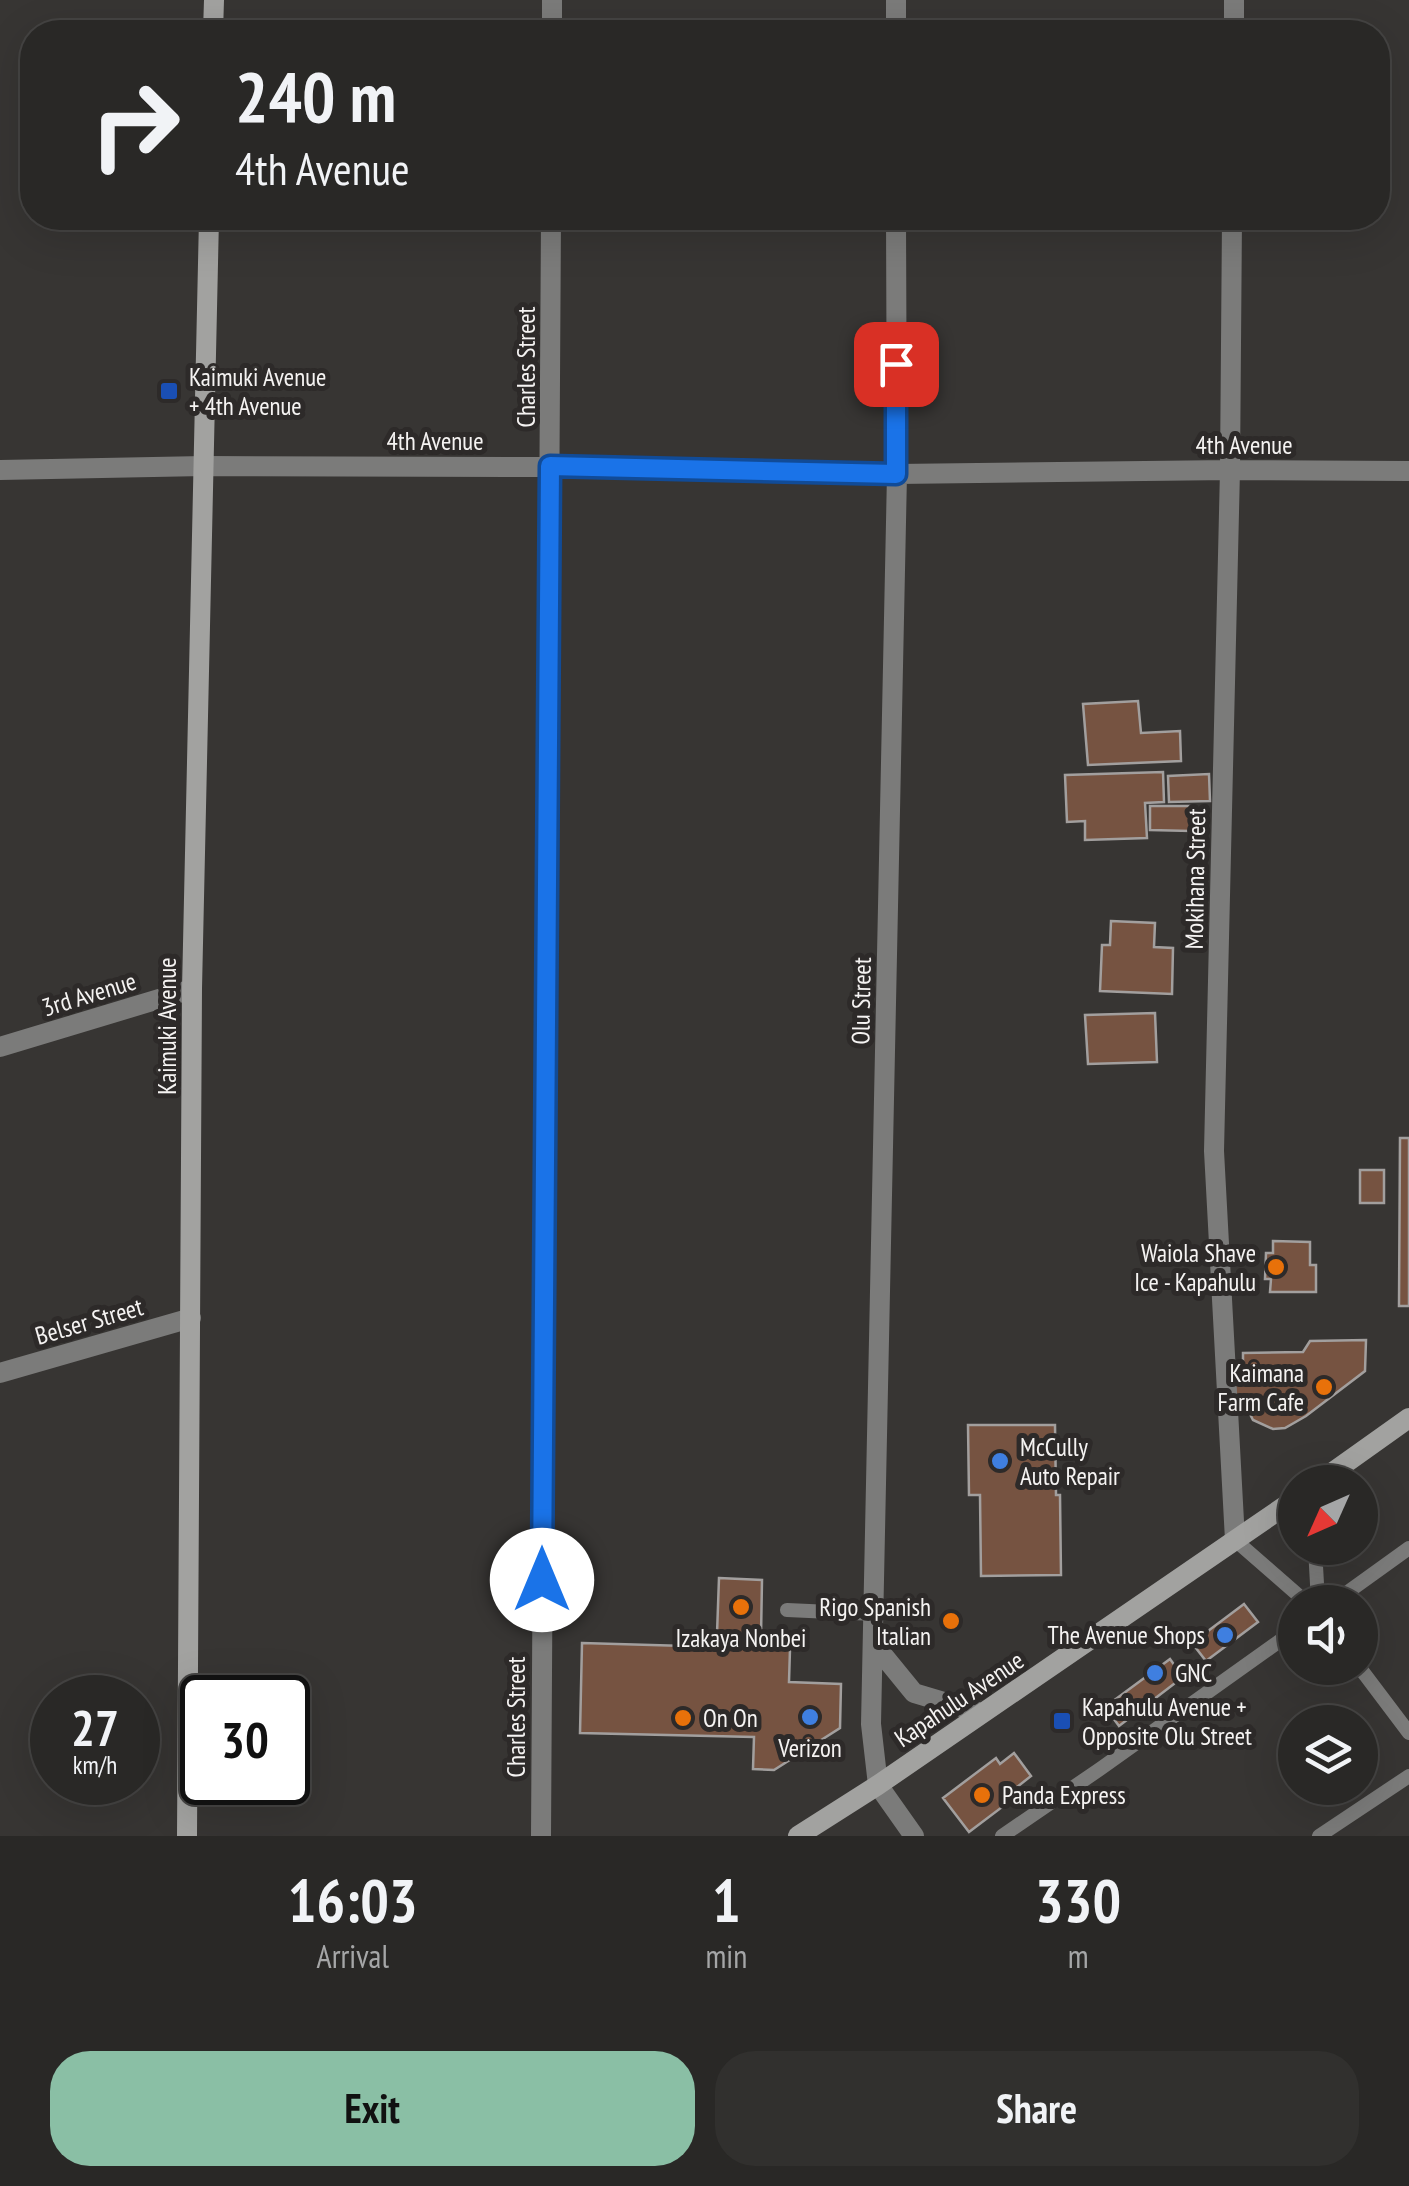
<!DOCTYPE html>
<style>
body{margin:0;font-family:"PT Sans Narrow",sans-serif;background:#31302e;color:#f1f3f6;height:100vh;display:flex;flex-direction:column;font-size:38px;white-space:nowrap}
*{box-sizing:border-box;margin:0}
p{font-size:32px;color:#a5a6a7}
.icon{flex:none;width:55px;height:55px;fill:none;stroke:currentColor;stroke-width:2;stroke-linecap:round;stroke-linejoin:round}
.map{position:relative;height:1836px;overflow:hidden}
.drawer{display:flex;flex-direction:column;background:#292826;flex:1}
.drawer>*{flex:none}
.banner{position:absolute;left:20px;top:20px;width:1370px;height:210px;border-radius:40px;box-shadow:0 10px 40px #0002,0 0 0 2px #454443;background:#292826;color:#f1f3f6;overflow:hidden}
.needle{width:65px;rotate:225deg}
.tools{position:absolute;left:1278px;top:1465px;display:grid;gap:20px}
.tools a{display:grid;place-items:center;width:100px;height:100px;border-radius:50%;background:#292826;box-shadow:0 10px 40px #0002,0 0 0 2px #454443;font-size:50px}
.speed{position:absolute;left:30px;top:1675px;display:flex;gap:20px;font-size:50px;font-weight:700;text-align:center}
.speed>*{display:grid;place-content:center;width:130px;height:130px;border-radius:50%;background:#292826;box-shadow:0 10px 40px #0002,0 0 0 2px #454443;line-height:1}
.speed small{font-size:25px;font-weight:400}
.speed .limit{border:5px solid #111;border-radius:15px;background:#fff;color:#111}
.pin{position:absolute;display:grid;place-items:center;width:85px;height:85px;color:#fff;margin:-42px;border-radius:20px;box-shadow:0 5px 15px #0006}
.me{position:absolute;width:110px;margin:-55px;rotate:0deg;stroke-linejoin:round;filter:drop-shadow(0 0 8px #0008)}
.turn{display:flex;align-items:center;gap:35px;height:210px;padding:0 50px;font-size:45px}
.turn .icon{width:130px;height:130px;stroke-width:2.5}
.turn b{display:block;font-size:70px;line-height:85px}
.eta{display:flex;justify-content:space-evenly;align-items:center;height:170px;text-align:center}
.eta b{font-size:60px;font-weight:700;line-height:70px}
.primary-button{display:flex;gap:20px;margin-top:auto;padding:20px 50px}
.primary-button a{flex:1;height:115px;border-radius:40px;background:#8abfa5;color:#111;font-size:40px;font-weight:700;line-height:115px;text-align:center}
.primary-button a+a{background:#31302e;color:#f1f3f6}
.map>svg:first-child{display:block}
.building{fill:#765341;stroke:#a29f9e;stroke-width:2.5}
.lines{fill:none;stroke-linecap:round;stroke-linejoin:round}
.lane{stroke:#7b7b7a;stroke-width:14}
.street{stroke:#7b7b7a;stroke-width:20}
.secondary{stroke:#a2a2a0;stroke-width:20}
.route-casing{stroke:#114b97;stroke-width:25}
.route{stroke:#1a73e8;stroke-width:18}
.transit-dot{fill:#1a4fb4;stroke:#2d2a29;stroke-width:4}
.food-dot{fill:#e8710a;stroke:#2d2a29;stroke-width:4}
.shop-dot{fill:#3f7fe0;stroke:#2d2a29;stroke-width:4}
.labels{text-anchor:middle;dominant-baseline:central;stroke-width:10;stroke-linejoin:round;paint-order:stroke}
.street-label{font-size:25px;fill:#f5f3f2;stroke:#2d2a29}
.poi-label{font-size:25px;fill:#f5f3f2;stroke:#2d2a29;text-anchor:start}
</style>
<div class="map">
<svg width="1409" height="1836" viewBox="0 0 1409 1836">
<rect width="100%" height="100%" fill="#373533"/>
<path class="building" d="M 1138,701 L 1141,733 L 1180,731 L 1181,761 L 1088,765 L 1083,704 Z
M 1163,772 L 1164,802 L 1145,803 L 1147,838 L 1085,840 L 1085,821 L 1067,822 L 1065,775 Z
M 1209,774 L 1210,801 L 1169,802 L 1168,776 Z
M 1150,806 L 1192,806 L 1191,831 L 1150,830 Z
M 1111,921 L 1155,923 L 1154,947 L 1173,948 L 1172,994 L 1100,991 L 1102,945 L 1110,945 Z
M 1155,1013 L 1157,1062 L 1088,1064 L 1085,1015 Z
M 1400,1138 L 1409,1138 L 1409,1306 L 1399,1306 Z
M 1360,1170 L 1384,1170 L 1384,1203 L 1360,1203 Z
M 1273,1241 L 1310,1242 L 1310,1265 L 1316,1265 L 1316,1292 L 1270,1292 L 1271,1279 L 1265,1279 L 1266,1253 L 1273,1253 Z
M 1366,1340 L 1365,1371 L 1306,1416 L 1285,1428 L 1273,1429 L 1253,1420 L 1243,1400 L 1234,1398 L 1235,1366 L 1243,1366 L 1243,1353 L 1303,1352 L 1310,1341 Z
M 968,1425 L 1055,1425 L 1056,1495 L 1060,1495 L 1061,1575 L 981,1576 L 980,1495 L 969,1495 Z
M 719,1578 L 762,1580 L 761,1636 L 717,1634 Z
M 1244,1604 L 1258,1622 L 1206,1661 L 1192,1643 Z
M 582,1643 L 790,1649 L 789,1682 L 841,1684 L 840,1728 L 774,1770 L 753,1769 L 754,1737 L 580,1733 Z
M 1170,1659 L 1183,1677 L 1119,1726 L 1105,1707 Z
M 1014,1753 L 1031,1776 L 1017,1787 L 1022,1792 L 969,1832 L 943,1798 L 996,1758 L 1000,1764 Z"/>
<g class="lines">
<path class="lane" d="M 1235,1540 L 1306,1602
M 1315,1548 L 1318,1602
M 1334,1602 L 1409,1548
M 787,1610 L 875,1614
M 1360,1668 L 1409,1733
M 1002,1836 L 1100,1769 L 1295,1630
M 1319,1836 L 1409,1776"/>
<path class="street" d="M 896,0 L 896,32
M 552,32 L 552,0
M 1234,32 L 1234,0
M 896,218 L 897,474 L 871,1724 L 878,1785 L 914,1836
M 1232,218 L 1230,470 L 1214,1151 L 1235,1540
M 0,470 L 204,466 L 550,467 L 897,474 L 1230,470 L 1409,471
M 0,1047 L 192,989
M 0,1373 L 191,1318
M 874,1644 L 914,1693 L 981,1713
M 541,1836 L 551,218"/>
<path class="secondary" d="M 213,32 L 214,0
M 1319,1482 L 1409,1418
M 187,1836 L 192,989 L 209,218
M 798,1836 L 878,1785 L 1295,1499"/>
</g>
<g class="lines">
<defs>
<path id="route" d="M 542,1580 L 550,466 L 896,474 L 896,364"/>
</defs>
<use href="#route" class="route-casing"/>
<use href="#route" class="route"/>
</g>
<g class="transit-dot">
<rect x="159" y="381" width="20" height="20" rx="5"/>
<rect x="1052" y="1711" width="20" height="20" rx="5"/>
</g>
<g class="food-dot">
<circle cx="1276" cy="1267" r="10"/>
<circle cx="1324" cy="1387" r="10"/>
<circle cx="741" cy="1607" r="10"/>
<circle cx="951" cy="1621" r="10"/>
<circle cx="683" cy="1718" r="10"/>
<circle cx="982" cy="1795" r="10"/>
</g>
<g class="shop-dot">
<circle cx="1000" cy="1461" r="10"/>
<circle cx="1225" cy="1635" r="10"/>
<circle cx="1155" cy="1673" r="10"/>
<circle cx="810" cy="1717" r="10"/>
</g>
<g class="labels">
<g class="street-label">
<text transform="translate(526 367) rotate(-90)">Charles Street</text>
<text x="435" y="441">4th Avenue</text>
<text x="1244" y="445">4th Avenue</text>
<text transform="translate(1195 879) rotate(-89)">Mokihana Street</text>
<text transform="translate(89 994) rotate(-17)">3rd Avenue</text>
<text transform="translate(861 1001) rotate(-89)">Olu Street</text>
<text transform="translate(167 1026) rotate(-90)">Kaimuki Avenue</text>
<text transform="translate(89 1321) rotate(-16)">Belser Street</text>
<text transform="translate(959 1699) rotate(-34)">Kapahulu Avenue</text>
<text transform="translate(516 1717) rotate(-90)">Charles Street</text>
</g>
<g class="poi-label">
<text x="189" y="377">Kaimuki Avenue<tspan x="189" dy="29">+ 4th Avenue</tspan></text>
<text x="1256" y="1253" text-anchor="end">Waiola Shave<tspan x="1256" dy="29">Ice - Kapahulu</tspan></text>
<text x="1304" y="1373" text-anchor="end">Kaimana<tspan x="1304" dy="29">Farm Cafe</tspan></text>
<text x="1020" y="1447">McCully<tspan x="1020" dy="29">Auto Repair</tspan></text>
<text x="931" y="1607" text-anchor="end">Rigo Spanish<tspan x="931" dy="29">Italian</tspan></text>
<text x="1205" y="1635" text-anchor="end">The Avenue Shops</text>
<text x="741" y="1638" text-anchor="middle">Izakaya Nonbei</text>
<text x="1175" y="1673">GNC</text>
<text x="1082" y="1707">Kapahulu Avenue +<tspan x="1082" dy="29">Opposite Olu Street</tspan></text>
<text x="703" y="1718">On On</text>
<text x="810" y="1748" text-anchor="middle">Verizon</text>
<text x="1002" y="1795">Panda Express</text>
</g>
</g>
</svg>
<div class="tools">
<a><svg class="needle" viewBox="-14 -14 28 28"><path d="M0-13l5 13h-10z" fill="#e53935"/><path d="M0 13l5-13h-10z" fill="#a5a6a7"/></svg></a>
<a><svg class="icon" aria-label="sound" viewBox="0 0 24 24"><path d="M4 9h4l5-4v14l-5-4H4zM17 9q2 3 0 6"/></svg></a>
<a><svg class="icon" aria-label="layers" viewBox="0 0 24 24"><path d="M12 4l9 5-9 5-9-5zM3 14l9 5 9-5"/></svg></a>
</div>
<div class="speed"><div>27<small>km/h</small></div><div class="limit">30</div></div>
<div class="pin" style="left:896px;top:364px;background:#d93025"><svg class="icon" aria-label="arrive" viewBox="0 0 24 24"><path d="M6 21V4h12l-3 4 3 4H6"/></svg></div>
<svg class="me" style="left:542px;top:1580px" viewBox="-20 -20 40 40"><circle r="19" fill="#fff"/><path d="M0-13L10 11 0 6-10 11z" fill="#1a73e8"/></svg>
<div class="banner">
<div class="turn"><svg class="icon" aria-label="right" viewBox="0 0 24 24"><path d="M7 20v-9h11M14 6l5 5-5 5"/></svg><div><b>240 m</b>4th Avenue</div></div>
</div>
</div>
<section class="drawer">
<div class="eta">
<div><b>16:03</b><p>Arrival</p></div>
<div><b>1</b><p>min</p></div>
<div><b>330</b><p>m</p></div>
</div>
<div class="primary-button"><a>Exit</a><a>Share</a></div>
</section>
